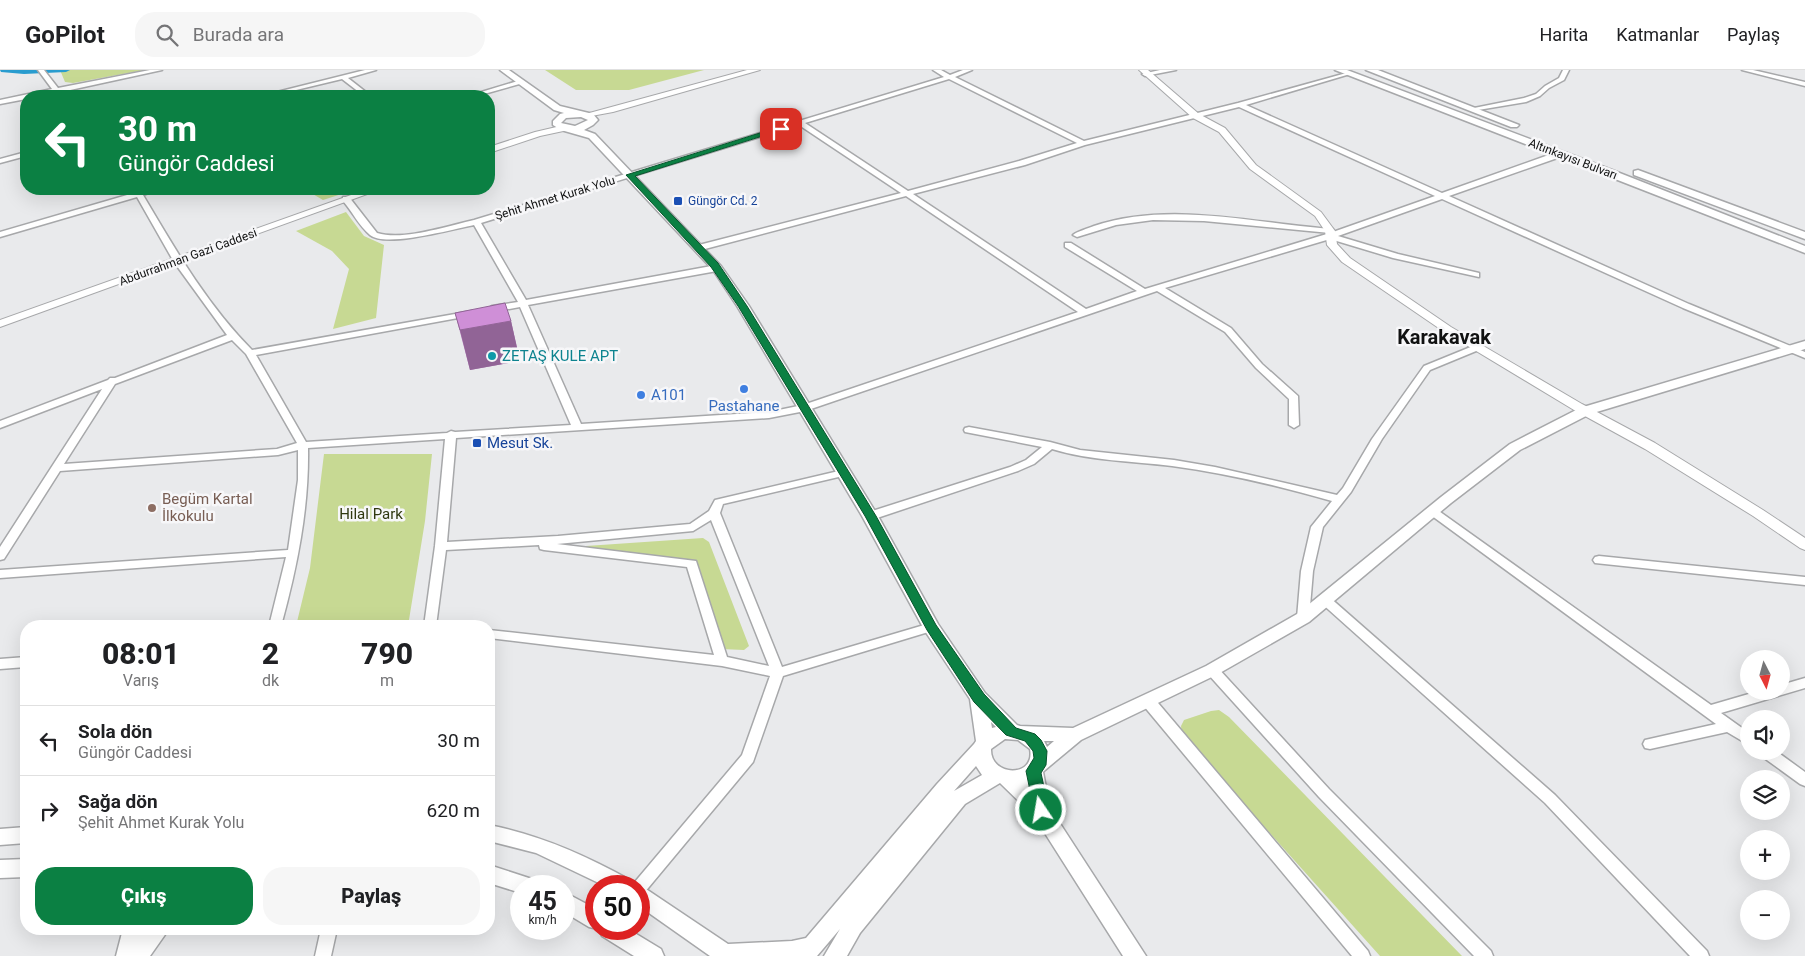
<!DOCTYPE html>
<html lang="tr">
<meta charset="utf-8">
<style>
body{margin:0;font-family:Roboto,sans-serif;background:#f6f6f6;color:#202124;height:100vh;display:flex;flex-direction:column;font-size:19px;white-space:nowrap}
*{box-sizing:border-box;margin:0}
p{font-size:16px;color:#757577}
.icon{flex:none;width:28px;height:28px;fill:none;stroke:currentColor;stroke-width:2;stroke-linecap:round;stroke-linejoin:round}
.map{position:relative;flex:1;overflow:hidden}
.drawer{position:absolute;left:20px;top:550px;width:475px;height:315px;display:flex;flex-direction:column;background:#fff;border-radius:20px;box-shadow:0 5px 20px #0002}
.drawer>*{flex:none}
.top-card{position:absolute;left:20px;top:20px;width:475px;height:105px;border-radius:20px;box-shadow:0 5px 20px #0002;background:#0b8043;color:#fff;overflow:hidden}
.needle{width:32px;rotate:174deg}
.buttons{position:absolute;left:1740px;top:580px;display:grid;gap:10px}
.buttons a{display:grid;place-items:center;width:50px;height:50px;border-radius:50%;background:#fff;box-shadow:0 5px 20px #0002;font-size:25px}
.speed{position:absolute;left:510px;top:805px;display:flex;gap:10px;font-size:25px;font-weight:700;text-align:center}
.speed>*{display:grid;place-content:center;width:65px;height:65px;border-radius:50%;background:#fff;box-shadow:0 5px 20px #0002;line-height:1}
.speed small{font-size:12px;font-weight:400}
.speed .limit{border:8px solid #d22;background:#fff;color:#111}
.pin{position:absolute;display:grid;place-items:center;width:42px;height:42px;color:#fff;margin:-21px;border-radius:10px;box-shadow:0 2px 8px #0006}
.me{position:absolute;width:55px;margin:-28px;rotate:348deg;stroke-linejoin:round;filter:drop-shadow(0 0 4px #0008)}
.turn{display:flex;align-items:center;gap:18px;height:105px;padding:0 15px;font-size:22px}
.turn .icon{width:65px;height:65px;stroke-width:2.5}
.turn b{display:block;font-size:35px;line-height:42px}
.eta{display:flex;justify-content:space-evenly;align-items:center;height:85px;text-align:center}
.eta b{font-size:30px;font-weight:800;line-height:35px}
.action{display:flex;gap:10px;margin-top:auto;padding:10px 15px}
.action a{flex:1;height:58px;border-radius:20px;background:#0b8043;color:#fff;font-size:20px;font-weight:800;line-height:58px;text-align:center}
.action a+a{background:#f6f6f6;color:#202124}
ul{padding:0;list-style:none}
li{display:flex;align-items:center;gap:15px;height:70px;padding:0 15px;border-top:1px solid #e0e0e0}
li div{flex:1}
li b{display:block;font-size:19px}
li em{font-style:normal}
header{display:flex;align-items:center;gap:30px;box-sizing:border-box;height:70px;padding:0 25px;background:#fff;border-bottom:1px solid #e0e0e0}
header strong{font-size:24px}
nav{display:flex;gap:28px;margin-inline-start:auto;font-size:18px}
.search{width:350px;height:45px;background:#f6f6f6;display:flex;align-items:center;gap:12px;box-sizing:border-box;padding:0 18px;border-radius:20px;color:#757577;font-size:19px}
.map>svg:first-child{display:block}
.green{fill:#c7d993}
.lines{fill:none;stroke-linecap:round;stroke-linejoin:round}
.canal{fill:#299ccf;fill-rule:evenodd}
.minor-casing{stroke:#a7a8aa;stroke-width:3}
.tertiary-casing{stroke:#a7a8aa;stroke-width:2}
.secondary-casing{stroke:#a7a8aa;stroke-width:3}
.minor{fill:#fff;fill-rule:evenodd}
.tertiary{fill:#fff;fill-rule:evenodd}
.secondary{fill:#fff;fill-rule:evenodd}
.wall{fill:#b27bb9}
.shaded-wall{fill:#916496}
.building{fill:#cf8fd7;stroke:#916496}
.route{fill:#0b8043;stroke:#07532c}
.transit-dot{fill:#1a4fb4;stroke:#f7f7f9;stroke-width:2}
.culture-dot{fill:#0f9aa8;stroke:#f7f7f9;stroke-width:2}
.shop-dot{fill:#3f7fe0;stroke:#f7f7f9;stroke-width:2}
.education-dot{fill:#8d6e63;stroke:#f7f7f9;stroke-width:2}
.labels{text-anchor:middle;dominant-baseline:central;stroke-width:5;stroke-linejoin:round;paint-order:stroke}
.far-street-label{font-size:12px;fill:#111212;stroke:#f7f7f9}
.far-transit-label{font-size:12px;fill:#164399;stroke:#f7f7f9;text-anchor:start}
.culture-label{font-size:15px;fill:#0d838f;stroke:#f7f7f9;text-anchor:start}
.shop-label{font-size:15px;fill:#366cbe;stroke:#f7f7f9;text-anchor:start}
.transit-label{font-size:15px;fill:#164399;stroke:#f7f7f9;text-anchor:start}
.education-label{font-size:15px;fill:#785e54;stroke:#f7f7f9;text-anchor:start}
.park-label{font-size:15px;fill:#303810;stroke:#f7f7f9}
.district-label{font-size:20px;font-weight:bold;fill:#111212;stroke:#f7f7f9}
</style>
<header>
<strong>GoPilot</strong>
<div class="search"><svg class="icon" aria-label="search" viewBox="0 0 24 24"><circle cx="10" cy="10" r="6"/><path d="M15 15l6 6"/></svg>Burada ara</div>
<nav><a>Harita</a><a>Katmanlar</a><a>Paylaş</a></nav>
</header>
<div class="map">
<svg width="1805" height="886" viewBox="0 0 1805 886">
<rect width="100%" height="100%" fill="#e9eaec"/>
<path class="green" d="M 60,0 L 145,0 L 73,13 L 65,12 Z
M 545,0 L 704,0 L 629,20 L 576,20 Z
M 304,119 L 357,119 L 323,130 Z
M 346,142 L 364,166 L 384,175 L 376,248 L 333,259 L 349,199 L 332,181 L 296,161 Z
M 324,384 L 432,384 L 425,451 L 408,556 L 296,556 L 310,498 Z
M 703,468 L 709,472 L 749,576 L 744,580 L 721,579 L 685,493 L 586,482 L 586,476 Z
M 1219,640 L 1229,647 L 1462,886 L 1380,886 L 1182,665 L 1181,656 L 1184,650 L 1211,641 Z"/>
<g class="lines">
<path class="canal" d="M 0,0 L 70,0 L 66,2 L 24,4 L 1,2 Z"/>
<defs>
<path id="minor" d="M 38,0 L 44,0 L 58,18 L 150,0 L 162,0 L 61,22 L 62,26 L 58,26 L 55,23 L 38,26 L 26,26 L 26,29 L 0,34 L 0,30 L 52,19 Z
M 365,0 L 376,0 L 348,8 L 371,26 L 364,26 L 342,9 L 271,26 L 261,26 Z
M 933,0 L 941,0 L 950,5 L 963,0 L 972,0 L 955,7 L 1084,71 L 1238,33 L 1350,2 L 1350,4 L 1246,35 L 1442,123 L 1557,82 L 1563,82 L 1563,86 L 1449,126 L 1689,234 L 1805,282 L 1805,288 L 1683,238 L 1442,129 L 1338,166 L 1398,184 L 1479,203 L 1479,207 L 1393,188 L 1330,169 L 1165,218 L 1231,258 L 1262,294 L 1298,326 L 1299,355 L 1294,358 L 1289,355 L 1289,329 L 1256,298 L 1225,262 L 1157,221 L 805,341 L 769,348 L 456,368 L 447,472 L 558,466 L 690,454 L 709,441 L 715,430 L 843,400 L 847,401 L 848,403 L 847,405 L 723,434 L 720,443 L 782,597 L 931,553 L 935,554 L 937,557 L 935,560 L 783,606 L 753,692 L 644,823 L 639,825 L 639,816 L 632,816 L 634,813 L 742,685 L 770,606 L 722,596 L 489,568 L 489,560 L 714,585 L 687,497 L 544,480 L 540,479 L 539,475 L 446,480 L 436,556 L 424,556 L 435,476 L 445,369 L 308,378 C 309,439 297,498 281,556 L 269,556 L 286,487 L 0,508 L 0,500 L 288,480 L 298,410 L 298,380 L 278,385 L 60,401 L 4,489 L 0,490 L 0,477 L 102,319 L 0,358 L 0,351 L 108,310 L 110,308 L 115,308 L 227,265 L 174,192 L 137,127 L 0,167 L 0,162 L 134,123 L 132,119 L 140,119 L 141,121 L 160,119 L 143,125 C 175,179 207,235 252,280 L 472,241 L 474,243 L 469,246 L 256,285 L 306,372 L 447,363 L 451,361 L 455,362 L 571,355 L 520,237 L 492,242 L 488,239 L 492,236 L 518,232 L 474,155 C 454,159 385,178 370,165 C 359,156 352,141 343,131 L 343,127 L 349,127 L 377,163 C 404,171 447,156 474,150 L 944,7 ZM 949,9 L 1077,73 L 1019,91 L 908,121 L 805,53 ZM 1239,37 L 1435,126 L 1333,162 L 1333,159 L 1330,159 C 1253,153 1169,131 1094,156 C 1087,159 1078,161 1073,165 L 1077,167 L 1116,155 L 1153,150 L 1204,151 L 1330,163 L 1145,219 L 1071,173 L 1065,173 L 1065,177 L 1137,221 L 1086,239 L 913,124 L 1025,95 L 1085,75 ZM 799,55 L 901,123 L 695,176 L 695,180 L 701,180 L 906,126 L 1078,242 L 803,335 L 769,342 L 581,354 L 528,235 L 717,201 L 721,198 L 717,195 L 526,230 L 481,153 ZM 232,270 L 246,284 L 297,373 L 277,379 L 64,394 L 115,314 ZM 711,450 L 769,596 L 727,587 L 696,491 L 557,474 L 693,461 Z
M 1160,0 L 1176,0 L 1145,6 L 1142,4 Z
M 1563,0 L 1569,0 L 1564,10 L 1549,18 L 1540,26 L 1526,32 L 1472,41 L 1469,39 L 1524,28 L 1536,24 L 1545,16 L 1559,8 Z
M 1742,0 L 1753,0 L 1805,12 L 1805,16 Z
M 521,10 L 524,12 L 523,13 L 477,26 L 468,26 Z
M 26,82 L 26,86 L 0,93 L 0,89 Z
M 1478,274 L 1483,277 L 1481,279 L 1430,300 L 1382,369 L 1351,422 L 1323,457 L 1313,501 L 1309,548 L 1307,551 L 1299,551 L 1297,548 L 1301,501 L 1311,457 L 1332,431 C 1279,416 1226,403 1172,396 C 1132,391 1091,391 1052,379 L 1034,394 L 1018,401 L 874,449 L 866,449 L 864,446 L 866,443 L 1010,397 L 1026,390 L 1042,377 L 965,362 L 964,360 L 965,358 L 969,357 L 1050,372 L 1080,380 L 1174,390 L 1215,397 L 1337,425 L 1343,418 L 1372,369 L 1424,296 Z
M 1432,437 L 1436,439 L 1711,635 L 1759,621 L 1781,621 L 1781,615 L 1805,608 L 1805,618 L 1721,643 L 1749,663 L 1749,675 L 1727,662 L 1650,679 L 1645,678 L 1643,674 L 1645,670 L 1716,654 L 1428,443 L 1426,441 Z
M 1599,486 L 1805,507 L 1805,515 L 1595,493 L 1593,490 L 1595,487 Z
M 1324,525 L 1328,526 L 1555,725 L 1707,881 L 1709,886 L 1690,886 L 1545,733 L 1320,532 L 1318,529 L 1320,526 Z
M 26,587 L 26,597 L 0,599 L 0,589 Z
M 1212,595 L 1217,597 L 1329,719 L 1491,881 L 1493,886 L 1474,886 L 1319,727 L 1207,603 L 1205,600 L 1207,597 Z
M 1148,626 L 1153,627 L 1368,881 L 1370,886 L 1352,886 L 1143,635 L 1141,631 L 1143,627 Z
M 1758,681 L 1776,681 L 1805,702 L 1805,716 L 1800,714 L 1760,685 Z
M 321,859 L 337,859 L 331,886 L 315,886 Z"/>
<path id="tertiary" d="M 747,0 L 760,0 L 613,42 L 586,47 L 582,45 Z
M 1139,0 L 1148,0 L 1199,44 L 1225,58 L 1256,95 L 1321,142 L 1335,161 L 1337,174 L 1350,188 L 1451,257 L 1582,334 L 1655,373 L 1763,440 L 1805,468 L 1805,480 L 1800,478 L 1753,446 L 1645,379 L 1574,340 L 1443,261 L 1342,192 L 1327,175 L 1325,161 L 1315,146 L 1250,99 L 1219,62 L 1193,48 Z
M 565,55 L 569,58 L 568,60 L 540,66 L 489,83 L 489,77 L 535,62 Z
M 368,119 L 381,119 L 0,257 L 0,250 Z"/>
<path id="secondary" d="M 500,0 L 509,0 L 560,36 L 593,44 L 598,50 L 593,55 L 584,60 L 595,64 L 721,196 L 749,236 L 878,446 L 938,554 L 985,623 L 1017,655 L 1020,656 L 1073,658 L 1206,596 L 1297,544 L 1441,427 L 1510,374 L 1580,338 L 1805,271 L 1805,279 L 1590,344 L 1520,380 L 1451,433 L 1309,552 L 1218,604 L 1081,670 L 1045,700 L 1043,702 L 1050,738 L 1146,886 L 1123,886 L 1034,746 L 1000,713 L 965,734 L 860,863 L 847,886 L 824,886 L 840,859 L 817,886 L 710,886 L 639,836 L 638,816 L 646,819 L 728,874 L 792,871 L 806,868 L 937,714 L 974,674 L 976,671 L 970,629 L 925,561 L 862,446 L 737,236 L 713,200 L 589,68 L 561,60 L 553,55 L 553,51 L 560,44 L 564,43 L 554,40 ZM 581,47 L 588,50 L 575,56 L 561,53 L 566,48 ZM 991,652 L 996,657 L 992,658 ZM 1005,669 L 1018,670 L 1030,679 C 1036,708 990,707 991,679 ZM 1044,671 L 1054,671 L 1047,677 ZM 976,696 L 982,705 L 954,721 Z
M 1335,0 L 1347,0 L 1612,100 L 1805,176 L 1805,183 Z
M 1366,0 L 1378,0 L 1519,55 L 1517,57 L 1511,57 Z
M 1638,100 L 1805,162 L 1805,169 L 1634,105 L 1634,101 Z
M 489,755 C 540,765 585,785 630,810 L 633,816 L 605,816 L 536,783 L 489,771 Z
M 26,757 L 26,773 L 0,775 L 0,759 Z
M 26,789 L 26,807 L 0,808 L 0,790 Z
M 489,795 L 535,810 L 538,816 L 521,816 L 521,823 L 489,813 Z
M 564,822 L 596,839 L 598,859 L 589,857 L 564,842 Z
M 123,859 L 143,859 L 143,862 L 145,859 L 169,859 L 150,886 L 116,886 Z
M 599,859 L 628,859 L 661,879 L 664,886 L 634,886 L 602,866 Z"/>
</defs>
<use href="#minor" class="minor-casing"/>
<use href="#tertiary" class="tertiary-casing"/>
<use href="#secondary" class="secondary-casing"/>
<use href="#minor" class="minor"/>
<use href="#tertiary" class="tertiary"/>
<use href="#secondary" class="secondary"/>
</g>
<path class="wall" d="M 455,243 L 511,251 L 520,291 L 470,300 Z"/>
<path class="shaded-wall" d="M 511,251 L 520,291 L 470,300 L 460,260 Z"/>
<path class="building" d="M 505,233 L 511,251 L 460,260 L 455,243 Z"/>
<path class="route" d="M 779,57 L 785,59 L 635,106 L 718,193 L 747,236 L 876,446 L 936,555 L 984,624 L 1016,658 L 1035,664 L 1041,670 L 1047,681 L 1046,695 L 1041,703 L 1049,740 L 1047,744 L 1041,746 L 1036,744 L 1034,740 L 1026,701 L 1034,688 L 1033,681 L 1025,671 L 1006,665 L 974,632 L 927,560 L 865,446 L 738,236 L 711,197 L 626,105 Z"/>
<g class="transit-dot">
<rect x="673" y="126" width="10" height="10" rx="2.5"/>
<rect x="472" y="368" width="10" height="10" rx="2.5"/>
</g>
<circle class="culture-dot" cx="492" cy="286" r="5"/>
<g class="shop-dot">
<circle cx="744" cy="319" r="5"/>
<circle cx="641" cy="325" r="5"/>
</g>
<circle class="education-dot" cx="152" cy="438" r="5"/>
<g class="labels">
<g class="far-street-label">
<text transform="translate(1573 89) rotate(21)">Altınkayısı Bulvarı</text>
<text transform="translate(555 128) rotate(-17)">Şehit Ahmet Kurak Yolu</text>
<text transform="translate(188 187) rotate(-20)">Abdurrahman Gazi Caddesi</text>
</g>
<g class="far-transit-label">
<text x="688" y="131">Güngör Cd. 2</text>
</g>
<g class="culture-label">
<text x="502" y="286">ZETAŞ KULE APT</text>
</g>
<g class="shop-label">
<text x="651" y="325">A101</text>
<text x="744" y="336" text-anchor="middle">Pastahane</text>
</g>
<g class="transit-label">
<text x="487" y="373">Mesut Sk.</text>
</g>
<g class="education-label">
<text x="162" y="429">Begüm Kartal<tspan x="162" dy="17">İlkokulu</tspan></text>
</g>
<g class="park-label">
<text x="371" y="444">Hilal Park</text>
</g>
<g class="district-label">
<text x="1444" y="267">Karakavak</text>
</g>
</g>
</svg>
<div class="buttons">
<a><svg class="needle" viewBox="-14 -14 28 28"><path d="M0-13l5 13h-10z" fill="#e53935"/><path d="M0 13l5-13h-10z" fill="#757577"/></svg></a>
<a><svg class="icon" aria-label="sound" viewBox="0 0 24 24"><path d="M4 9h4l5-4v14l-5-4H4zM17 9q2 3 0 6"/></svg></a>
<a><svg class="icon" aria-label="layers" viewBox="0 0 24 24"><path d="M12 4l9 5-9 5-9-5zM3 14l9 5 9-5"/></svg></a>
<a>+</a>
<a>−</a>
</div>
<div class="speed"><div>45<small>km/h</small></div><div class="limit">50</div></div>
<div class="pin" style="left:781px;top:59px;background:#d93025"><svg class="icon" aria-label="arrive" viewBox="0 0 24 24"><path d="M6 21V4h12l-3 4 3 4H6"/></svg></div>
<svg class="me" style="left:1041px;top:740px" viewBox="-20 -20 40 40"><circle r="17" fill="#0b8043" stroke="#fff" stroke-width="3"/><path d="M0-11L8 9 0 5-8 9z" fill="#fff"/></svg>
<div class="top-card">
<div class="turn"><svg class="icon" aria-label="left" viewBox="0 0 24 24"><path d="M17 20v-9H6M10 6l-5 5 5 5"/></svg><div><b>30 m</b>Güngör Caddesi</div></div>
</div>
<section class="drawer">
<div class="eta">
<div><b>08:01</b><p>Varış</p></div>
<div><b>2</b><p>dk</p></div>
<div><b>790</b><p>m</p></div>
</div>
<ul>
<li><svg class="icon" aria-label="left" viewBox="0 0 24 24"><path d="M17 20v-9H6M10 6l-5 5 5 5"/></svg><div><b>Sola dön</b><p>Güngör Caddesi</p></div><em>30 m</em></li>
<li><svg class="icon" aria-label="right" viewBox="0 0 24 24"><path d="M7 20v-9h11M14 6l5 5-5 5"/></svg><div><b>Sağa dön</b><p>Şehit Ahmet Kurak Yolu</p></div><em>620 m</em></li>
</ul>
<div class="action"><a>Çıkış</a><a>Paylaş</a></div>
</section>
</div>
